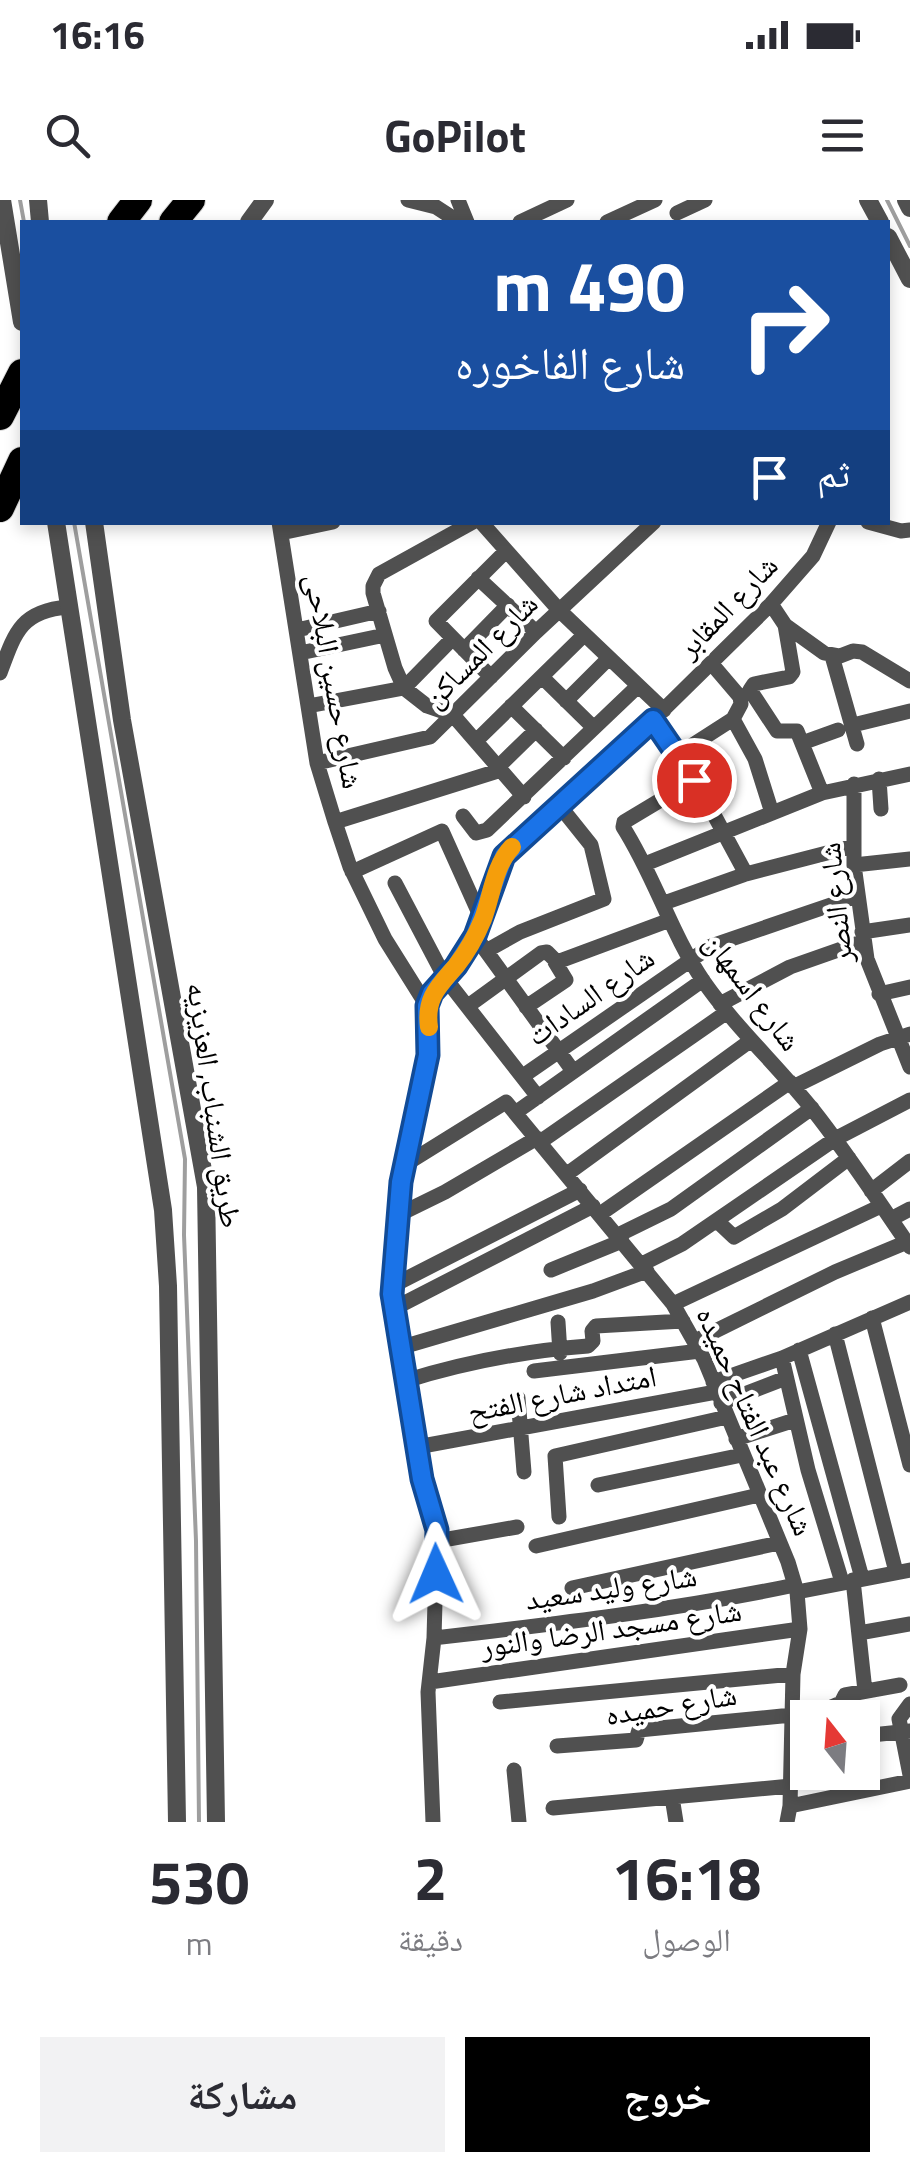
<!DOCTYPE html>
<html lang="ar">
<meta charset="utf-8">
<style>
body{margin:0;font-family:"Titillium Web","Noto Naskh Arabic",sans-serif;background:#f2f2f3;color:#2b2b33;direction:rtl;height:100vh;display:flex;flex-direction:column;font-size:38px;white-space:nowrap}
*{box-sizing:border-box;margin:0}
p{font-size:32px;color:#7c7c81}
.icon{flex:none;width:55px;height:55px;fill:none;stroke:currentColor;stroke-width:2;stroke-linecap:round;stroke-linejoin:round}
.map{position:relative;height:1622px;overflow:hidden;direction:ltr}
.side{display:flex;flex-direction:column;background:#fff;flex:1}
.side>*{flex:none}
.hud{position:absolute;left:20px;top:20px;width:870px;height:305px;border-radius:0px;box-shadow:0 5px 15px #0003;direction:rtl;background:#1a4fa0;color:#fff;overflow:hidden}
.needle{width:65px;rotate:343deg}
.fabs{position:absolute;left:790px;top:1500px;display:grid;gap:20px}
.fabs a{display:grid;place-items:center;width:90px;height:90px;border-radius:0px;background:#fff;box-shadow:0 5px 15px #0003;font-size:50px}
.pin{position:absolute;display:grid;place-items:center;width:85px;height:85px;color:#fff;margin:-42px;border:5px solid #fff;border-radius:50%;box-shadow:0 2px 10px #0007}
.me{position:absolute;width:110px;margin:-55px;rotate:359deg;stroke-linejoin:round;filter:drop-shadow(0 0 8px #0008)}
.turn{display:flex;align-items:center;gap:35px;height:210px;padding:0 40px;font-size:45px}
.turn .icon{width:130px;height:130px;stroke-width:2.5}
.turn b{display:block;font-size:70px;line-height:85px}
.then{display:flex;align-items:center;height:95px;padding:0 40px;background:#0003;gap:20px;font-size:38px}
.eta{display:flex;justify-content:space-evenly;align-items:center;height:170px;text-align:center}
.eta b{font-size:60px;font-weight:700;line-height:70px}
.action{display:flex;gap:20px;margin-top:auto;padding:20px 40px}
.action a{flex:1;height:115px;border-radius:0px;background:#000;color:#fff;font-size:40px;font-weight:700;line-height:115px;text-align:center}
.action a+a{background:#f2f2f3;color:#2b2b33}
.status{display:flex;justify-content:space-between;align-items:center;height:70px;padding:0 50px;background:#fff;direction:ltr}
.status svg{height:28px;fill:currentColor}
header{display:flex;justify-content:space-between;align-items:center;height:130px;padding:0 40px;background:#fff;font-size:45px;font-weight:700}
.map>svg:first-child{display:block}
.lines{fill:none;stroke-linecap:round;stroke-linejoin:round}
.stream{stroke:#9e9e9e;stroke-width:4}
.motorway-casing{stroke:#dbdbdb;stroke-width:30}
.minor{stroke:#505050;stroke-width:15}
.tertiary{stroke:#505050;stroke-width:18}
.motorway{stroke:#000;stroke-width:28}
.route-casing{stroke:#114b97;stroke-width:25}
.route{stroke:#1a73e8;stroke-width:18}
.slow{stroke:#f59e0b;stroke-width:18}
.labels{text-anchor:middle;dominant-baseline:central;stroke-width:8;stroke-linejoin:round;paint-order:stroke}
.street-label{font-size:30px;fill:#000;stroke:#fff}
</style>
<div class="status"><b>16:16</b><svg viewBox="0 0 49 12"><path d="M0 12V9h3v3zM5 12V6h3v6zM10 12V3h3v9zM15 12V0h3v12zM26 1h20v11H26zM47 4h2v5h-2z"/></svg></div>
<header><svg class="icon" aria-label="menu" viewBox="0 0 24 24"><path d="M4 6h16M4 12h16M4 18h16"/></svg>GoPilot<svg class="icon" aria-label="search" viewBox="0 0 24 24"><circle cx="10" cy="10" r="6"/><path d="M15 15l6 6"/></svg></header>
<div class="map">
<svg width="910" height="1622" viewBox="0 0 910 1622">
<rect width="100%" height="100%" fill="#fff"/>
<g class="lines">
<path class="stream" d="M 20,0 L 24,22
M 887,0 L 910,46
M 74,322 L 185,959 L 184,1035 L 196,1341 L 199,1622"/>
<defs>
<path id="motorway" d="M 121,22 L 138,0
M 173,22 L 191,0
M 0,216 L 22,173
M 0,308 L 22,261"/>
</defs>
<use href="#motorway" class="motorway-casing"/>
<path class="minor" d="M 408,0 L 436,7 L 459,22
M 458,0 L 467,22
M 677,13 L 705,0
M 520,22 L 567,0
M 607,22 L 655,0
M 279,322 L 317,563 L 335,622 L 350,667 L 385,739 L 427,806
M 473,322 L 379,374 L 373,386 L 373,393 L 395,468 L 404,488 L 427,506 L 453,515 L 524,597
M 481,322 L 559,410 L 664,510
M 868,322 L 901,331 L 910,330
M 281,333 L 333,322
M 478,378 L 536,432
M 771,404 L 785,425 L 793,472 L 789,477 L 754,484 L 750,490 L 777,531 L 797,531 L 822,593
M 785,425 L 824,453 L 840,456 L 853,451 L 862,452 L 910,481
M 297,430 L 379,411
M 464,450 L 508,405
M 300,453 L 385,435
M 832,456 L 857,544
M 711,463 L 740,497 L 741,504 L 733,519 L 755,559 L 772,613
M 0,473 C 15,432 21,411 68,407
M 491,477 L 436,421 L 506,351
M 542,477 L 594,528
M 566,501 L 609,458
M 308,506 L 404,488 L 452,439
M 511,506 L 564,558
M 653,520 L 706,600 L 746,674
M 853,525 L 910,511
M 476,541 L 584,435
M 802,543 L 838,530
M 677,555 L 733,519
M 317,563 L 430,537 L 536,432 L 654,322
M 498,567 L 536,530
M 879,579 L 881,609
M 694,580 L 624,622 L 623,627 C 655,677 671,734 704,782 C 737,829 778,866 813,910 C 848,954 878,1001 910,1047
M 854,584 L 854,665 L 867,759 L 910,867
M 463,616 L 476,633 L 487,630 L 638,486
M 335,622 L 501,570
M 645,664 L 822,593 L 910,574
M 854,665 L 910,659
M 352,672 L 442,631 L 482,720
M 395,683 L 445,778 L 538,897
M 664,703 L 746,674 L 854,646
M 862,732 L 910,725
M 481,744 L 573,871
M 486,751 L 520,732 L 604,699 L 591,645 L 559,605
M 879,794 L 910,787
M 720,804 L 790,767 L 864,741
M 468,806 L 541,753 L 547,752 L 557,762 L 670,720
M 526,807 L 566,780 L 555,762
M 523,876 L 711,746 L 857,696
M 793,887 L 880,844 L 910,834
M 515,913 L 703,780
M 540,942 L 727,812
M 403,966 L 506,902 L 673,1104 L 704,1159 L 788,1362 L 797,1392 L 800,1429 L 793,1474 L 790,1606 L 787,1622
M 567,974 L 750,841
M 871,991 L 910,961
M 600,1014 L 790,882
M 398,1015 L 445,992 L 537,938
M 891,1019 L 910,1009
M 717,1021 L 734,1037 L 782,1009 L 849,958
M 618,1035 L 671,1009 L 812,908
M 642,1064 L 682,1044 L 835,939 L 910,900
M 551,1070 L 622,1041
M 392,1086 L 580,990
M 673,1104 L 881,1006
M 393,1109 L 593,1006
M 872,1118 L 910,1265
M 558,1122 L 560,1153
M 835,1134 L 896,1372
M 695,1141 L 835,1072 L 907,1042
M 399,1148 L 593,1091 L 647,1071
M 799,1150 L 862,1378
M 782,1158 L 808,1270 L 842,1382
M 534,1171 L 700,1151
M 405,1181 C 466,1162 524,1151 588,1146 L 593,1141 L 592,1131 L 596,1126 L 683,1121
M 713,1182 L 782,1158 L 910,1102
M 518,1198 L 524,1272
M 721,1203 L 786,1178
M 736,1239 L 795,1220
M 417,1247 L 716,1192
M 598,1285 L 742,1255
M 559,1317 L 555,1256 L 727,1217
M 437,1341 L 517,1327
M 536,1346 L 759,1295
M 853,1380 L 865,1491
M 572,1388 L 779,1343
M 797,1392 L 910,1370
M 859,1433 L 910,1424
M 434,1438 C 554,1424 676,1410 795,1385
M 430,1482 L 800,1429
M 500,1502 L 793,1474
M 910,1504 L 899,1519 L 910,1575
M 824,1518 L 827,1509 L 841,1503 L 845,1495 L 900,1485
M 862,1536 L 910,1531
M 557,1546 L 636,1540 L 639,1530 L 792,1515
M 514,1570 L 519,1622
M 672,1597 L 676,1622
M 790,1606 L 910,1581
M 553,1608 L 791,1586
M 433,1622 L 428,1492 L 434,1438 L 437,1330 L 421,1279 L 392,1094 L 403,966 L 428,855 L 427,806 L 432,793 L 465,755 L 475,736 L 504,656 L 653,520 L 771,404 L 813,356 L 829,322"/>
<path class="tertiary" d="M 2,0 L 22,122
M 38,0 L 40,22
M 868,0 L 880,22
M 906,0 L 910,8
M 249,22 L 265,0
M 888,37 L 910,79
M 56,322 L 163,1010 L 168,1086 L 177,1622
M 94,322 L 122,520 L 206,987 L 216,1622"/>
<use href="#motorway" class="motorway"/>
</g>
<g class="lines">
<defs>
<path id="route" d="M 436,1374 L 437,1330 L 422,1279 L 392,1094 L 401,982 L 428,855 L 427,806 L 432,793 L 456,766 L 475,736 L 504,656 L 653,520 L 694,580"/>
</defs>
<use href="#route" class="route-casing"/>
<use href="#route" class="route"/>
<path class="slow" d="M 429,827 C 425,798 438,787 456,766 C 467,752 476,736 483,719 C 492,695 494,666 512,647"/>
</g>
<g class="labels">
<g class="street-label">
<text transform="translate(727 406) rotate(-46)">شارع المقابر</text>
<text transform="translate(480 450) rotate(-45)">شارع المساكن</text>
<text transform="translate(335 481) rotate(80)">شارع حسين البلاحى</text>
<text transform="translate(835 703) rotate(-96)">شارع النصر</text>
<text transform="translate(753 791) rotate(53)">شارع اسمهان</text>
<text transform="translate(590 796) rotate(-35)">شارع السادات</text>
<text transform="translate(215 905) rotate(82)">طريق الشنباب, العزيزيه</text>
<text transform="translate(562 1193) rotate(-11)">امتداد شارع الفتح</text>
<text transform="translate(756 1221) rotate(66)">شارع عبد الفتاح حميده</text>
<text transform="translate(611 1387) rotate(-8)">شارع وليد سعيد</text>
<text transform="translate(611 1428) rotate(-8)">شارع مسجد الرضا والنور</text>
<text transform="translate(671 1504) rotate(-9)">شارع حميده</text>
</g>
</g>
</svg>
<div class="fabs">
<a><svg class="needle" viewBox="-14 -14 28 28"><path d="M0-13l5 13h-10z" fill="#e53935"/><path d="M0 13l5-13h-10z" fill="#7c7c81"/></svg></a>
</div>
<div class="pin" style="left:694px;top:580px;background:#d93025"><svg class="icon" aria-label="arrive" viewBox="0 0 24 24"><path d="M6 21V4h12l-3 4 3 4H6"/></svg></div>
<svg class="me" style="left:436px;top:1374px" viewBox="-20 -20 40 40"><path d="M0-17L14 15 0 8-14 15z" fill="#1a73e8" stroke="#fff" stroke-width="4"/></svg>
<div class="hud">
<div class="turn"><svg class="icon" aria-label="right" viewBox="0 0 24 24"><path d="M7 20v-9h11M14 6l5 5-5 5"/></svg><div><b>490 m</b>شارع الفاخوره</div></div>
<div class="then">ثم<svg class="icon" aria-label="arrive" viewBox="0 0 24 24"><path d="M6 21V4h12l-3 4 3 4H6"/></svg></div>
</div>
</div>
<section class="side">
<div class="eta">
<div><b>16:18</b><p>الوصول</p></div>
<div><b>2</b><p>دقيقة</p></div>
<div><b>530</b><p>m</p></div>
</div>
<div class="action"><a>خروج</a><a>مشاركة</a></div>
</section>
